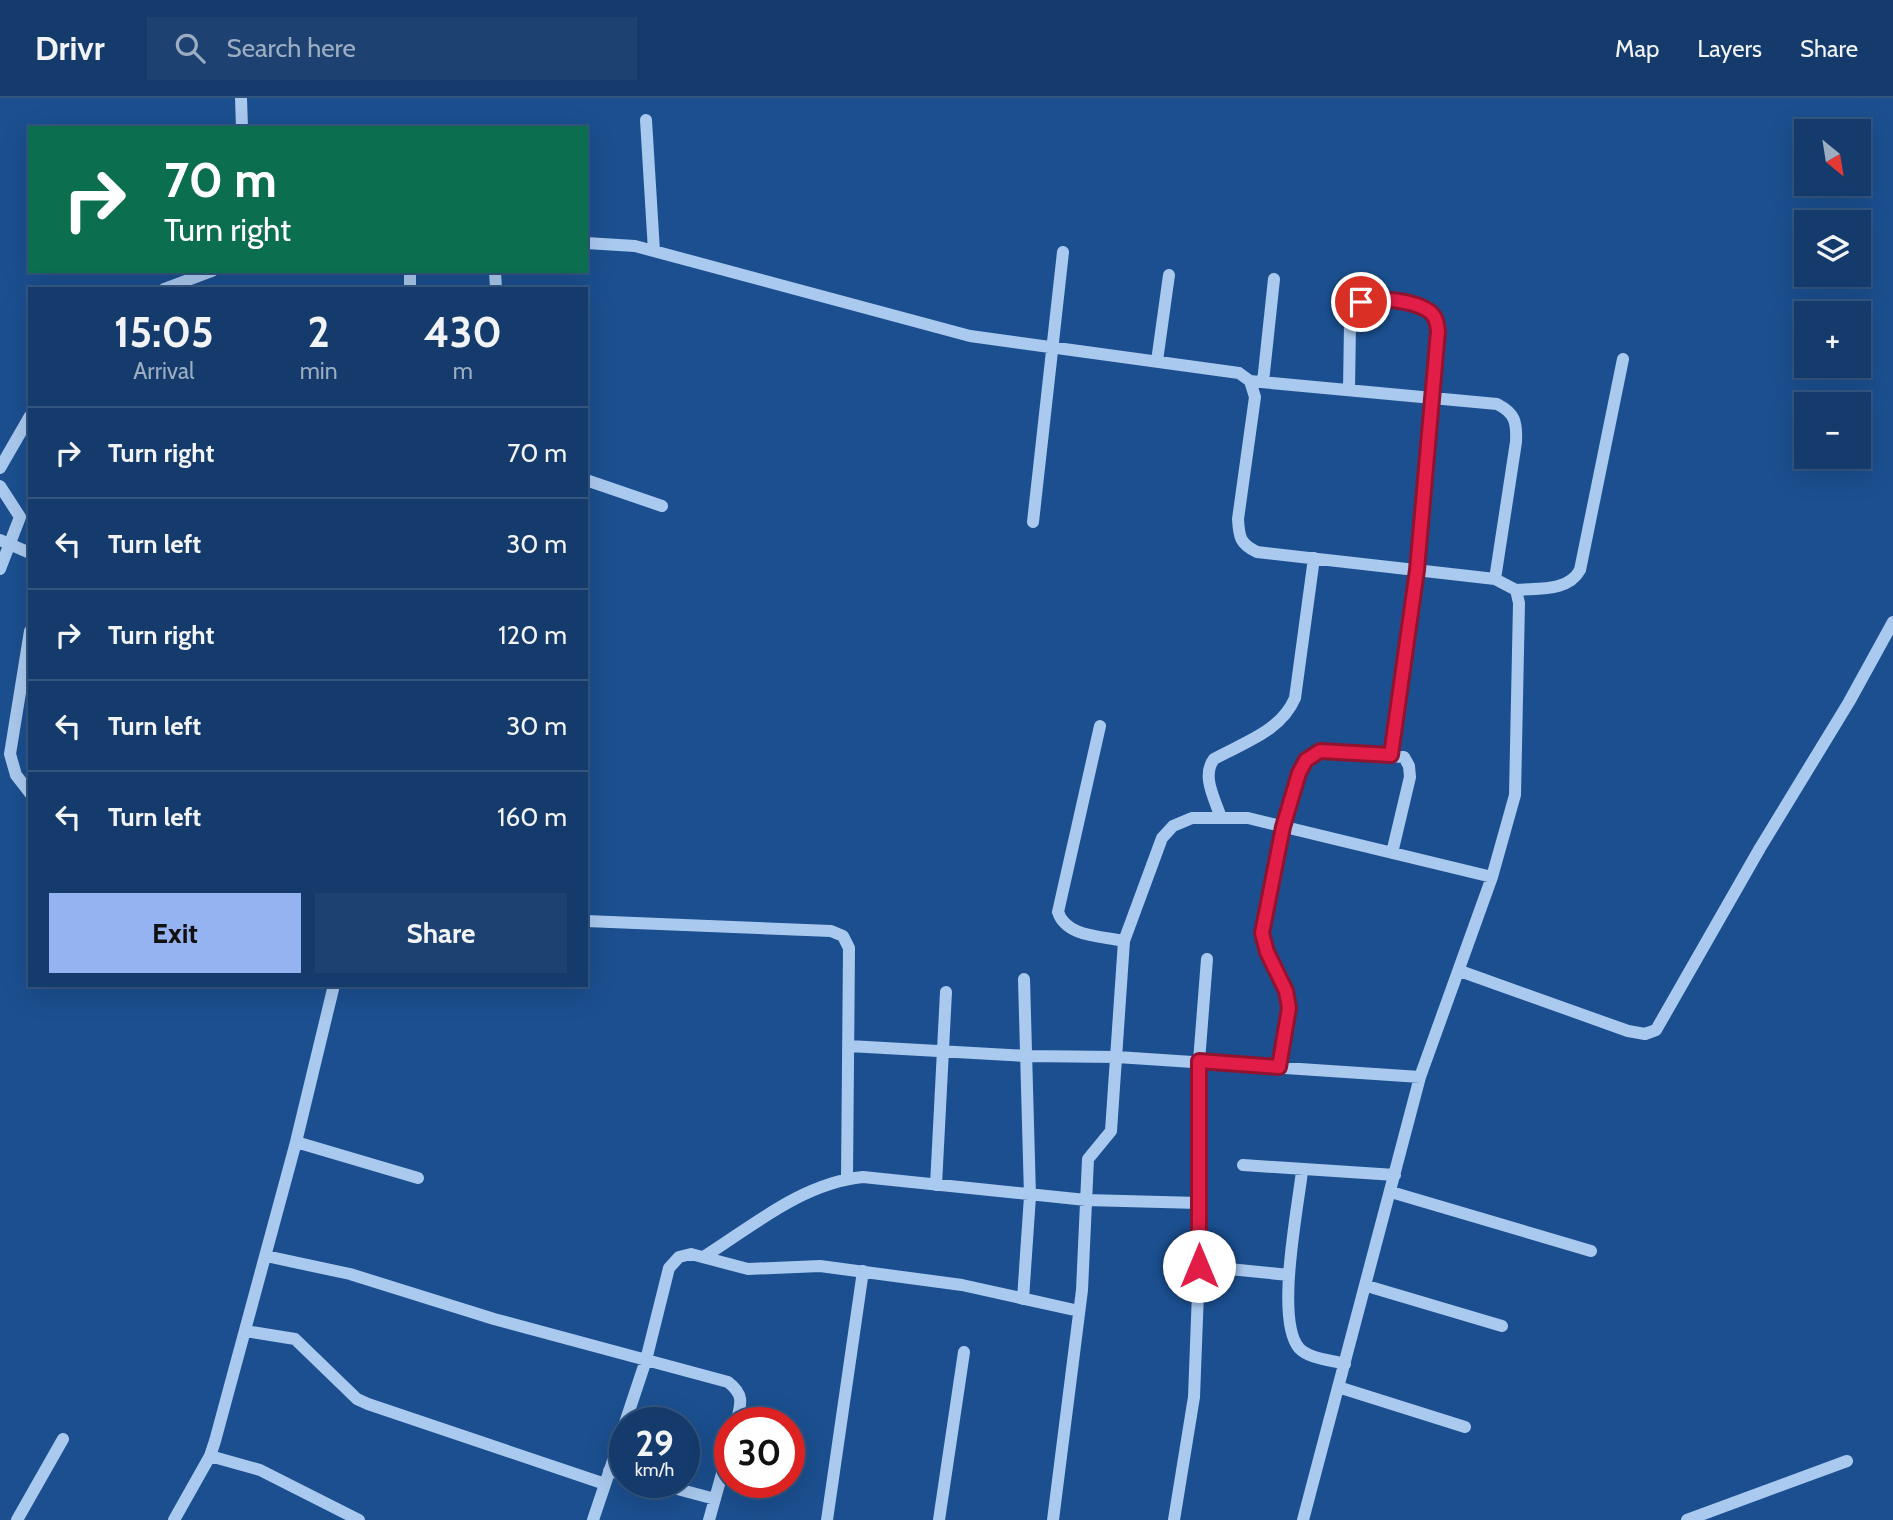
<!DOCTYPE html>
<meta charset="utf-8">
<style>
body{margin:0;font-family:Cabin,sans-serif;background:#1d4271;color:#f1f3f6;height:100vh;display:flex;flex-direction:column;font-size:26px;white-space:nowrap}
*{box-sizing:border-box;margin:0}
p{font-size:23px;color:#9dadc1}
.icon{flex:none;width:38px;height:38px;fill:none;stroke:currentColor;stroke-width:2;stroke-linecap:round;stroke-linejoin:round}
.map{position:relative;flex:1;overflow:hidden}
.drawer{position:absolute;left:28px;top:189px;width:560px;height:700px;display:flex;flex-direction:column;background:#143b6b;border-radius:0px;box-shadow:0 7px 28px #0002,0 0 0 2px #33557e}
.drawer>*{flex:none}
.top-card{position:absolute;left:28px;top:28px;width:560px;height:147px;border-radius:0px;box-shadow:0 7px 28px #0002,0 0 0 2px #33557e;background:#0b6e4f;color:#fff;overflow:hidden}
.needle{width:46px;rotate:150deg}
.controls{position:absolute;left:1794px;top:21px;display:grid;gap:14px}
.controls a{display:grid;place-items:center;width:77px;height:77px;border-radius:0px;background:#143b6b;box-shadow:0 7px 28px #0002,0 0 0 2px #33557e;font-size:35px}
.speed{position:absolute;left:609px;top:1309px;display:flex;gap:14px;font-size:35px;font-weight:700;text-align:center}
.speed>*{display:grid;place-content:center;width:91px;height:91px;border-radius:50%;background:#143b6b;box-shadow:0 7px 28px #0002,0 0 0 2px #33557e;line-height:1}
.speed small{font-size:18px;font-weight:400}
.speed .limit{border:10px solid #d22;background:#fff;color:#111}
.pin{position:absolute;display:grid;place-items:center;width:60px;height:60px;color:#fff;margin:-30px;border:4px solid #fff;border-radius:50%;box-shadow:0 2px 7px #0007}
.me{position:absolute;width:77px;margin:-38px;rotate:0deg;stroke-linejoin:round;filter:drop-shadow(0 0 5px #0008)}
.turn{display:flex;align-items:center;gap:24px;height:147px;padding:0 21px;font-size:32px}
.turn .icon{width:91px;height:91px;stroke-width:2.5}
.turn b{display:block;font-size:49px;line-height:60px}
.eta{display:flex;justify-content:space-evenly;align-items:center;height:119px;text-align:center}
.eta b{font-size:42px;font-weight:700;line-height:49px}
.cta{display:flex;gap:14px;margin-top:auto;padding:14px 21px}
.cta a{flex:1;height:80px;border-radius:0px;background:#95b2f1;color:#111;font-size:28px;font-weight:700;line-height:80px;text-align:center}
.cta a+a{background:#1d4271;color:#f1f3f6}
ul{padding:0;list-style:none}
li{display:flex;align-items:center;gap:21px;height:91px;padding:0 21px;border-top:2px solid #33557e}
li div{flex:1}
li b{display:block;font-size:26px}
li em{font-style:normal}
header{display:flex;align-items:center;gap:42px;box-sizing:border-box;height:98px;padding:0 35px;background:#143b6b;border-bottom:2px solid #33557e}
header strong{font-size:33px}
nav{display:flex;gap:38px;margin-inline-start:auto;font-size:24px}
.search{width:490px;height:63px;background:#1d4271;display:flex;align-items:center;gap:18px;box-sizing:border-box;padding:0 24px;border-radius:0px;color:#9dadc1;font-size:26px}
.map>svg:first-child{display:block}
.lines{fill:none;stroke-linecap:round;stroke-linejoin:round}
.minor{stroke:#a9c9ee;stroke-width:12}
.route-casing{stroke:#92132f;stroke-width:18}
.route{stroke:#e11d48;stroke-width:12}
</style>
<header>
<strong>Drivr</strong>
<div class="search"><svg class="icon" aria-label="search" viewBox="0 0 24 24"><circle cx="10" cy="10" r="6"/><path d="M15 15l6 6"/></svg>Search here</div>
<nav><a>Map</a><a>Layers</a><a>Share</a></nav>
</header>
<div class="map">
<svg width="1893" height="1422" viewBox="0 0 1893 1422">
<rect width="100%" height="100%" fill="#1b4f8f"/>
<g class="lines">
<path class="minor" d="M 241,0 L 242,30
M 646,22 L 654,153
M 586,145 L 635,148 L 970,238 L 1239,275 L 1250,283 L 1255,299 L 1238,421 C 1239,439 1240,446 1257,454 L 1495,481 L 1516,492 L 1519,505 L 1515,697 L 1492,779 L 1420,979 L 1303,1422
M 410,173 L 410,191
M 495,173 L 496,191
M 164,191 L 212,173
M 1157,263 L 1169,177
M 1250,283 L 1497,306 C 1515,315 1517,324 1516,344 L 1495,481
M 1263,284 L 1274,181
M 1349,292 L 1350,226 L 1361,204 C 1378,200 1413,202 1429,213 C 1436,218 1437,225 1438,233 L 1417,472 L 1391,657
M 0,370 L 30,318
M 586,382 L 662,408
M 0,388 L 20,419 L 0,471
M 1033,424 L 1063,154
M 0,442 L 30,455
M 1516,492 C 1538,490 1568,494 1580,472 L 1623,261
M 30,533 L 10,656 L 16,677 L 30,695
M 1100,628 L 1058,814 C 1066,839 1101,838 1124,843
M 1221,720 C 1215,701 1201,678 1214,661 C 1245,644 1281,633 1295,600 L 1314,460
M 586,823 L 831,833 L 843,838 L 849,850 L 847,1080
M 1460,873 L 1628,933 L 1645,936 L 1656,932 L 1760,750 L 1849,604 L 1893,524
M 849,948 L 1027,958 L 1117,959 L 1420,979
M 1279,969 L 1289,910 L 1286,893 L 1267,854 L 1262,836 L 1283,729 L 1299,675 L 1306,662 L 1320,653 L 1404,659 L 1409,668 L 1410,679 L 1392,755
M 296,1044 L 418,1080
M 1243,1067 L 1395,1077
M 1302,1073 C 1298,1110 1275,1222 1299,1250 C 1309,1261 1331,1262 1345,1266
M 936,1087 L 946,894
M 1391,1094 L 1591,1153
M 266,1158 L 350,1176 L 494,1221 L 728,1284 C 745,1297 741,1306 736,1325
M 705,1158 C 754,1127 803,1085 863,1079 L 1086,1102 L 1199,1105
M 1199,1168 L 1289,1177
M 1367,1188 L 1502,1228
M 1023,1201 L 1030,1098 L 1024,881
M 245,1233 L 295,1241 L 357,1301 L 368,1306 L 605,1386
M 1338,1289 L 1465,1329
M 625,1325 L 646,1262 L 669,1170 L 679,1159 L 691,1156 L 748,1171 L 820,1168 L 962,1187 L 1079,1213
M 210,1358 L 260,1372 L 359,1422
M 609,1373 L 625,1377
M 651,1384 L 715,1401
M 17,1422 L 63,1341
M 174,1422 L 210,1358 L 215,1343 L 296,1044 L 334,887
M 593,1422 L 625,1327
M 709,1422 L 730,1347
M 827,1422 L 863,1173
M 939,1422 L 964,1254
M 1053,1422 L 1082,1192 L 1088,1061 L 1111,1033 L 1124,843 L 1162,740 L 1173,728 L 1192,720 L 1248,720 L 1492,779
M 1174,1422 L 1194,1299 L 1199,1168 L 1199,963 L 1207,861
M 1687,1422 L 1847,1363"/>
</g>
<g class="lines">
<defs>
<path id="route" d="M 1199,1168 L 1199,963 L 1279,969 L 1289,910 L 1286,893 L 1267,854 L 1262,835 L 1283,729 L 1299,675 L 1306,662 L 1320,653 L 1391,657 L 1417,472 L 1438,233 C 1437,225 1436,218 1429,213 C 1413,202 1378,199 1361,204"/>
</defs>
<use href="#route" class="route-casing"/>
<use href="#route" class="route"/>
</g>
</svg>
<div class="controls">
<a><svg class="needle" viewBox="-14 -14 28 28"><path d="M0-13l5 13h-10z" fill="#e53935"/><path d="M0 13l5-13h-10z" fill="#9dadc1"/></svg></a>
<a><svg class="icon" aria-label="layers" viewBox="0 0 24 24"><path d="M12 4l9 5-9 5-9-5zM3 14l9 5 9-5"/></svg></a>
<a>+</a>
<a>−</a>
</div>
<div class="speed"><div>29<small>km/h</small></div><div class="limit">30</div></div>
<div class="pin" style="left:1361px;top:204px;background:#d93025"><svg class="icon" aria-label="arrive" viewBox="0 0 24 24"><path d="M6 21V4h12l-3 4 3 4H6"/></svg></div>
<svg class="me" style="left:1199px;top:1168px" viewBox="-20 -20 40 40"><circle r="19" fill="#fff"/><path d="M0-13L10 11 0 6-10 11z" fill="#e11d48"/></svg>
<div class="top-card">
<div class="turn"><svg class="icon" aria-label="right" viewBox="0 0 24 24"><path d="M7 20v-9h11M14 6l5 5-5 5"/></svg><div><b>70 m</b>Turn right</div></div>
</div>
<section class="drawer">
<div class="eta">
<div><b>15:05</b><p>Arrival</p></div>
<div><b>2</b><p>min</p></div>
<div><b>430</b><p>m</p></div>
</div>
<ul>
<li><svg class="icon" aria-label="right" viewBox="0 0 24 24"><path d="M7 20v-9h11M14 6l5 5-5 5"/></svg><div><b>Turn right</b></div><em>70 m</em></li>
<li><svg class="icon" aria-label="left" viewBox="0 0 24 24"><path d="M17 20v-9H6M10 6l-5 5 5 5"/></svg><div><b>Turn left</b></div><em>30 m</em></li>
<li><svg class="icon" aria-label="right" viewBox="0 0 24 24"><path d="M7 20v-9h11M14 6l5 5-5 5"/></svg><div><b>Turn right</b></div><em>120 m</em></li>
<li><svg class="icon" aria-label="left" viewBox="0 0 24 24"><path d="M17 20v-9H6M10 6l-5 5 5 5"/></svg><div><b>Turn left</b></div><em>30 m</em></li>
<li><svg class="icon" aria-label="left" viewBox="0 0 24 24"><path d="M17 20v-9H6M10 6l-5 5 5 5"/></svg><div><b>Turn left</b></div><em>160 m</em></li>
</ul>
<div class="cta"><a>Exit</a><a>Share</a></div>
</section>
</div>
